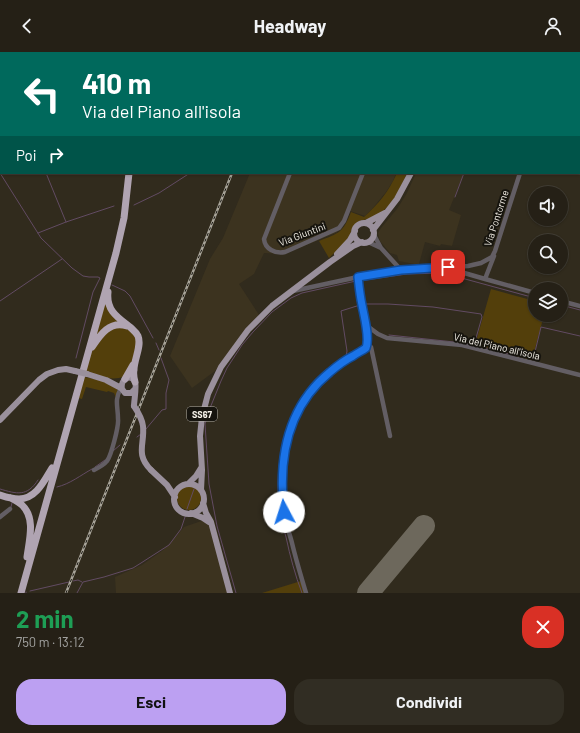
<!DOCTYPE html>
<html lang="it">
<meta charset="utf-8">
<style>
body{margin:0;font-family:Barlow,sans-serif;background:#312d23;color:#f1f3f6;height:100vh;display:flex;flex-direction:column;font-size:15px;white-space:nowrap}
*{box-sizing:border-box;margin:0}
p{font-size:13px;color:#a3a3a1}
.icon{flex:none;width:22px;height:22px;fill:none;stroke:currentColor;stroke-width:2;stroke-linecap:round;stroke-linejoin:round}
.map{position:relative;height:541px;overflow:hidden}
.details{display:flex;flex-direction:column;background:#252016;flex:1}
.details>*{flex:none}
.top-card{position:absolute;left:0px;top:0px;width:580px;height:122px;box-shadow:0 1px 3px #0004,0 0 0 1px #423e35;background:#00695c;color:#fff;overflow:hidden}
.buttons{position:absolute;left:528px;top:134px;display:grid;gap:8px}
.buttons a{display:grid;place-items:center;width:40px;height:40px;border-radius:50%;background:#252016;box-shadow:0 1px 3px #0004,0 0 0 1px #423e35;font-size:20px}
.pin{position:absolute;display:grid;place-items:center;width:34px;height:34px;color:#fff;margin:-17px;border-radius:8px;box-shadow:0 2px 6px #0006}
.me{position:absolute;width:44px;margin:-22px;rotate:355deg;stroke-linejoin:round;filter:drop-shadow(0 0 3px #0008)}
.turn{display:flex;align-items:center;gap:14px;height:84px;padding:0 16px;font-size:18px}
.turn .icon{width:52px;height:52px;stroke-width:2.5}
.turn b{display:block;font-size:28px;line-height:34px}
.then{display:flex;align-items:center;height:38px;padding:0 16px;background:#0003;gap:8px;font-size:15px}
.round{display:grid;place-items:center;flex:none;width:42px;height:42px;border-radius:16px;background:#312d23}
.headline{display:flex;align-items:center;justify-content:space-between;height:68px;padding:0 16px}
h1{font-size:24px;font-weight:700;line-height:30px;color:#1e9e55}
.button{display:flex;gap:8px;margin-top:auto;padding:8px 16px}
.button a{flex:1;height:46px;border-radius:16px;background:#bca0f2;color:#111;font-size:16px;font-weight:700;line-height:46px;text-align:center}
.button a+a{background:#312d23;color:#f1f3f6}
header{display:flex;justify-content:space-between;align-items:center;height:52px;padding:0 16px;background:#252016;font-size:18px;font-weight:700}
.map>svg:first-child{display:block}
.built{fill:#3c331f}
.green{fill:#533f0b}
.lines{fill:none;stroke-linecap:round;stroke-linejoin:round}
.stream{stroke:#624b63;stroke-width:1}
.runway{stroke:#6d685c;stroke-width:22}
.minor{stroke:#635e64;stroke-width:4.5}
.major{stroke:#9a909c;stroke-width:6}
.highway{stroke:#b0a4b2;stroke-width:7}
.rail-casing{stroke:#a9a59a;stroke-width:2.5}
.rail{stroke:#16140e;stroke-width:1;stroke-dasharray:3;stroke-linecap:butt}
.major-bridge{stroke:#9a909c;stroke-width:6}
.route-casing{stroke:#114b97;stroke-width:10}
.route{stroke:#1a73e8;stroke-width:7}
.labels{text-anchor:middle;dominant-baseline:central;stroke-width:4;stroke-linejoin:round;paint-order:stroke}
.shield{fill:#16140e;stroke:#b4b1a9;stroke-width:1}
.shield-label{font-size:9px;font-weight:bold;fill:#f8f4eb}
.street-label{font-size:10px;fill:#f8f4eb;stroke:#16140e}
</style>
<header><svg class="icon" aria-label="back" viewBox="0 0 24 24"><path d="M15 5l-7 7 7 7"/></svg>Headway<svg class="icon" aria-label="person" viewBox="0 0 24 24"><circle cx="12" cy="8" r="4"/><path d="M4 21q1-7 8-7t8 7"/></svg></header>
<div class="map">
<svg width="580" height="541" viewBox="0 0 580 541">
<rect width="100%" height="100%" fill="#312b1d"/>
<path class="built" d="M 250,121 L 396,121 L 393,129 L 386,140 L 372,157 L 365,164 L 350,159 L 342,176 L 336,181 L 284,202 L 264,201 L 254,222 L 239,232 L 259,263 L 215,319 L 192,336 L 170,304 L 210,207 L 223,186 Z
M 416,121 L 464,121 L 449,158 L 461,163 L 452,194 L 441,192 L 440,194 L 425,190 L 419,212 L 414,212 L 399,209 L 397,203 L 390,201 L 380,189 L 378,181 L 381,176 L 397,157 L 407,141 Z
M 425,464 L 430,479 L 379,541 L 357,541 L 419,468 L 421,465 Z
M 213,465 L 233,541 L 116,541 L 115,525 L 142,513 L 162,499 L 173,488 L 184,475 Z"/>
<path class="green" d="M 397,121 L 407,121 C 399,140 392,156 372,166 C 367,168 360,167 355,172 C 351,176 351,183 347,188 C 342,194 335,200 329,206 L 319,189 C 339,181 343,181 351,160 L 364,165 C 379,151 388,141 397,121 Z
M 491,237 L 535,249 L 535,263 L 544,263 L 532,308 L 475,293 Z
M 105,246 L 120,269 L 95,288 Z
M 120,273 L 132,280 L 137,288 L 132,311 L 124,324 C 113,330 99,324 87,319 L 85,325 C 93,327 117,329 118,340 C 118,341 116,345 116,346 L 114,341 L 108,339 L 107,340 L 86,335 L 82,347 L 78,346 L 91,300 L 104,281 Z
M177 446a12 12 0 1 1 24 0a12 12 0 1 1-24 0Z
M 301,529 L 304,541 L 262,541 Z"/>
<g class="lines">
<path class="stream" d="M 72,1 L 73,0
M 263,1 L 264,0
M 0,39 L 1,40
M 0,63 L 1,63
M 579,105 L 580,105
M 0,121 L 41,186 L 72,216 L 83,224 L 89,225 L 98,225 L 100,226 L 93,240 L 76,306
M 46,121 L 66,170
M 455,145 L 464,121
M 134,153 L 159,141 L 190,121
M 38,181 L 66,170 L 114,154
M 359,229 L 407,222 L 443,221 L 535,246
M 112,233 L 125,239 L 130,244 L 153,286
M 0,249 L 62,207
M 363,252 L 388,252 L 433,255 L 481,262 L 482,265 L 474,293
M 561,253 L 580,258
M 389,283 L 454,290
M 156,291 L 159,298
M 463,291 L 472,292 L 516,304
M 346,305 L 347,299 L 341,259 L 360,253
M 533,308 L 541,275 L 580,284
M 330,317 L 342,308
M 146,377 L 162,358 L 166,357 L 166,341 L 169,328 L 161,306
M 137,385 L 141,382
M 113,399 L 120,393
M 95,415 L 105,408
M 57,435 C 70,432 81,423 92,417
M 0,437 C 17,442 27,445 38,428
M 11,455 L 12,451
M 187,457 L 194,437
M 73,529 L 78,528 L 82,530
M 30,539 L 69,530
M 26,541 L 26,540
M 77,541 L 83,530 L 104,525 L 133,516 L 141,511 L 169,493 L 181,477 L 185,465
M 236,541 L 217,474 L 209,432 L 205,372 L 208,361 L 221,329 L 227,316 L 242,293 L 253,280 L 272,260 L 291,246 L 302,241 L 356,229
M 302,541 C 295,523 290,504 286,485 C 283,475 280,464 279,453 C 275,410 284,365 313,333"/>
<path class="runway" d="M 368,541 L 424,474"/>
<path class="minor" d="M 337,1 L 337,0
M 558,1 L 558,0
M 579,16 L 580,16
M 0,34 L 1,35
M 290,121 L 264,187 C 265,197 275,202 285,200 L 339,176 L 344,169 L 363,121
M 374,183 L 381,196 L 401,218
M 368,190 L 381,196
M 447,216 L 485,227 L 494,204
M 485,227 L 535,241
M 293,239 L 358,225 L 401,218 L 468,214 L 481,211 L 492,205 L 495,199 L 520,121
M 561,249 L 580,254
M 366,273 L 378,282 L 387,286 L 462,293 L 580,323
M 368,293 L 371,295 L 390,384
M 94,418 C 98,416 104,413 107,409 C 111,404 119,374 118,367 C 118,353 114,349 121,336
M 0,465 L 10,457
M 306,541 C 301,524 296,508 292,491 C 290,483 287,475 285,467 C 275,414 287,355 330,319 C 337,314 345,308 353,304 C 357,301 362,299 366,297 C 370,286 364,264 362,253 C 360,244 359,234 358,225"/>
<path class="major" d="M 462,1 L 463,0
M 366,171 L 385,161
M354 181a10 10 0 1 1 20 0a10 10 0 1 1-20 0Z
M 373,178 L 397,147 L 411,121
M 337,202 L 350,188 L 355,179
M 87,322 L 106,328 L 121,336
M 134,354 C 134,349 137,333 135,330 C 131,321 120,327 122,337 L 125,341 L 131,341 L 135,337
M 0,368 L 39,328 L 47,322 L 58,318 L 66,317 L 75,319
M 151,418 L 167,433 L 175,445
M 188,432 L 196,424 L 201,416
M174 447a15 15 0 1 1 30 0a15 15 0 1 1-30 0Z
M 201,438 L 202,418 L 200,384 L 202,365 L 208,342 L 221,315 L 248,278 L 272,254 L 330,210 L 353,194 L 362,190
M 203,451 L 206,461 L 211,470 L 230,541
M 191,461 L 203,466 L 209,470"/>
<path class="highway" d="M 111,0 L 111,1
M 108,240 C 106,258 117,265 130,275 C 133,278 136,280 138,284 C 142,294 134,307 134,318 C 133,322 134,326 135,330
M 92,295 C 100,283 110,268 127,274
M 125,327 L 133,313
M 0,443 C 6,445 12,447 19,447 C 36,447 44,429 52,416
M 11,446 C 15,448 19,450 22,453 C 36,466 29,489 27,505
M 21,541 L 116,201 L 124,166 L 129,121"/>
<defs>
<path id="rail" d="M 277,1 L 278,0
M 66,541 L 232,121"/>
</defs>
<use href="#rail" class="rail-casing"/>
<use href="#rail" class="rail"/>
<path class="major-bridge" d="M 75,319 L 87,322
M 134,354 C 138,360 142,366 143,374 C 145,392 135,402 151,418"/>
</g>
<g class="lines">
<defs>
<path id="route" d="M 284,460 C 278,407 287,355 330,320 C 337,314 345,308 353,304 C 357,301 362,299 366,296 C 370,286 364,264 362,253 C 360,244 359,234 358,225 L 401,218 L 448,215"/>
</defs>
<use href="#route" class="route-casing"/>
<use href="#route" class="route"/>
</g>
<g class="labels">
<rect class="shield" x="187" y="355" width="30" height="14" rx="3"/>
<g class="shield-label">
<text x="202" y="362">SS67</text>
</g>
<g class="street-label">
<text transform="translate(496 166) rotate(-72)">Via Pontorme</text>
<text transform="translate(302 182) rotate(-21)">Via Giuntini</text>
<text transform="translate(497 294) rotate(13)">Via del Piano all'isola</text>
</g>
</g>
</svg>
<div class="buttons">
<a><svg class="icon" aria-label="sound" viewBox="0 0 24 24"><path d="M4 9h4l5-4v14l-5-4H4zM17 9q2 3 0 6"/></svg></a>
<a><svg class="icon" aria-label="search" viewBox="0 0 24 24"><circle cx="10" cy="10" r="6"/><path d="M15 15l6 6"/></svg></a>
<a><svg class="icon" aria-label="layers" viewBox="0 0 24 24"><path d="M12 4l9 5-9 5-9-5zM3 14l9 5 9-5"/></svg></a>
</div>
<div class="pin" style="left:448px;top:215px;background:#d93025"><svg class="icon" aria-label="arrive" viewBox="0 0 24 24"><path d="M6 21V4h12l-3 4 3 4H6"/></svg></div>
<svg class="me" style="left:284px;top:460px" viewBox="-20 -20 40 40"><circle r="19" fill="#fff"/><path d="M0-13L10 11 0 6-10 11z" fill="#1a73e8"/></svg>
<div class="top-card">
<div class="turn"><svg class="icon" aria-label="left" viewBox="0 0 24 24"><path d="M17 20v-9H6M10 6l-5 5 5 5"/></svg><div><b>410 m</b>Via del Piano all'isola</div></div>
<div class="then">Poi<svg class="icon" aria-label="right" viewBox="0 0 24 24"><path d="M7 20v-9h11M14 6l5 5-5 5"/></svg></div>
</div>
</div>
<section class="details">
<div class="headline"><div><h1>2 min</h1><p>750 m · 13:12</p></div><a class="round" style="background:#d93025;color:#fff"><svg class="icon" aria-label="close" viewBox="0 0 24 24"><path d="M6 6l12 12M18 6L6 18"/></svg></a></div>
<div class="button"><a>Esci</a><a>Condividi</a></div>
</section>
